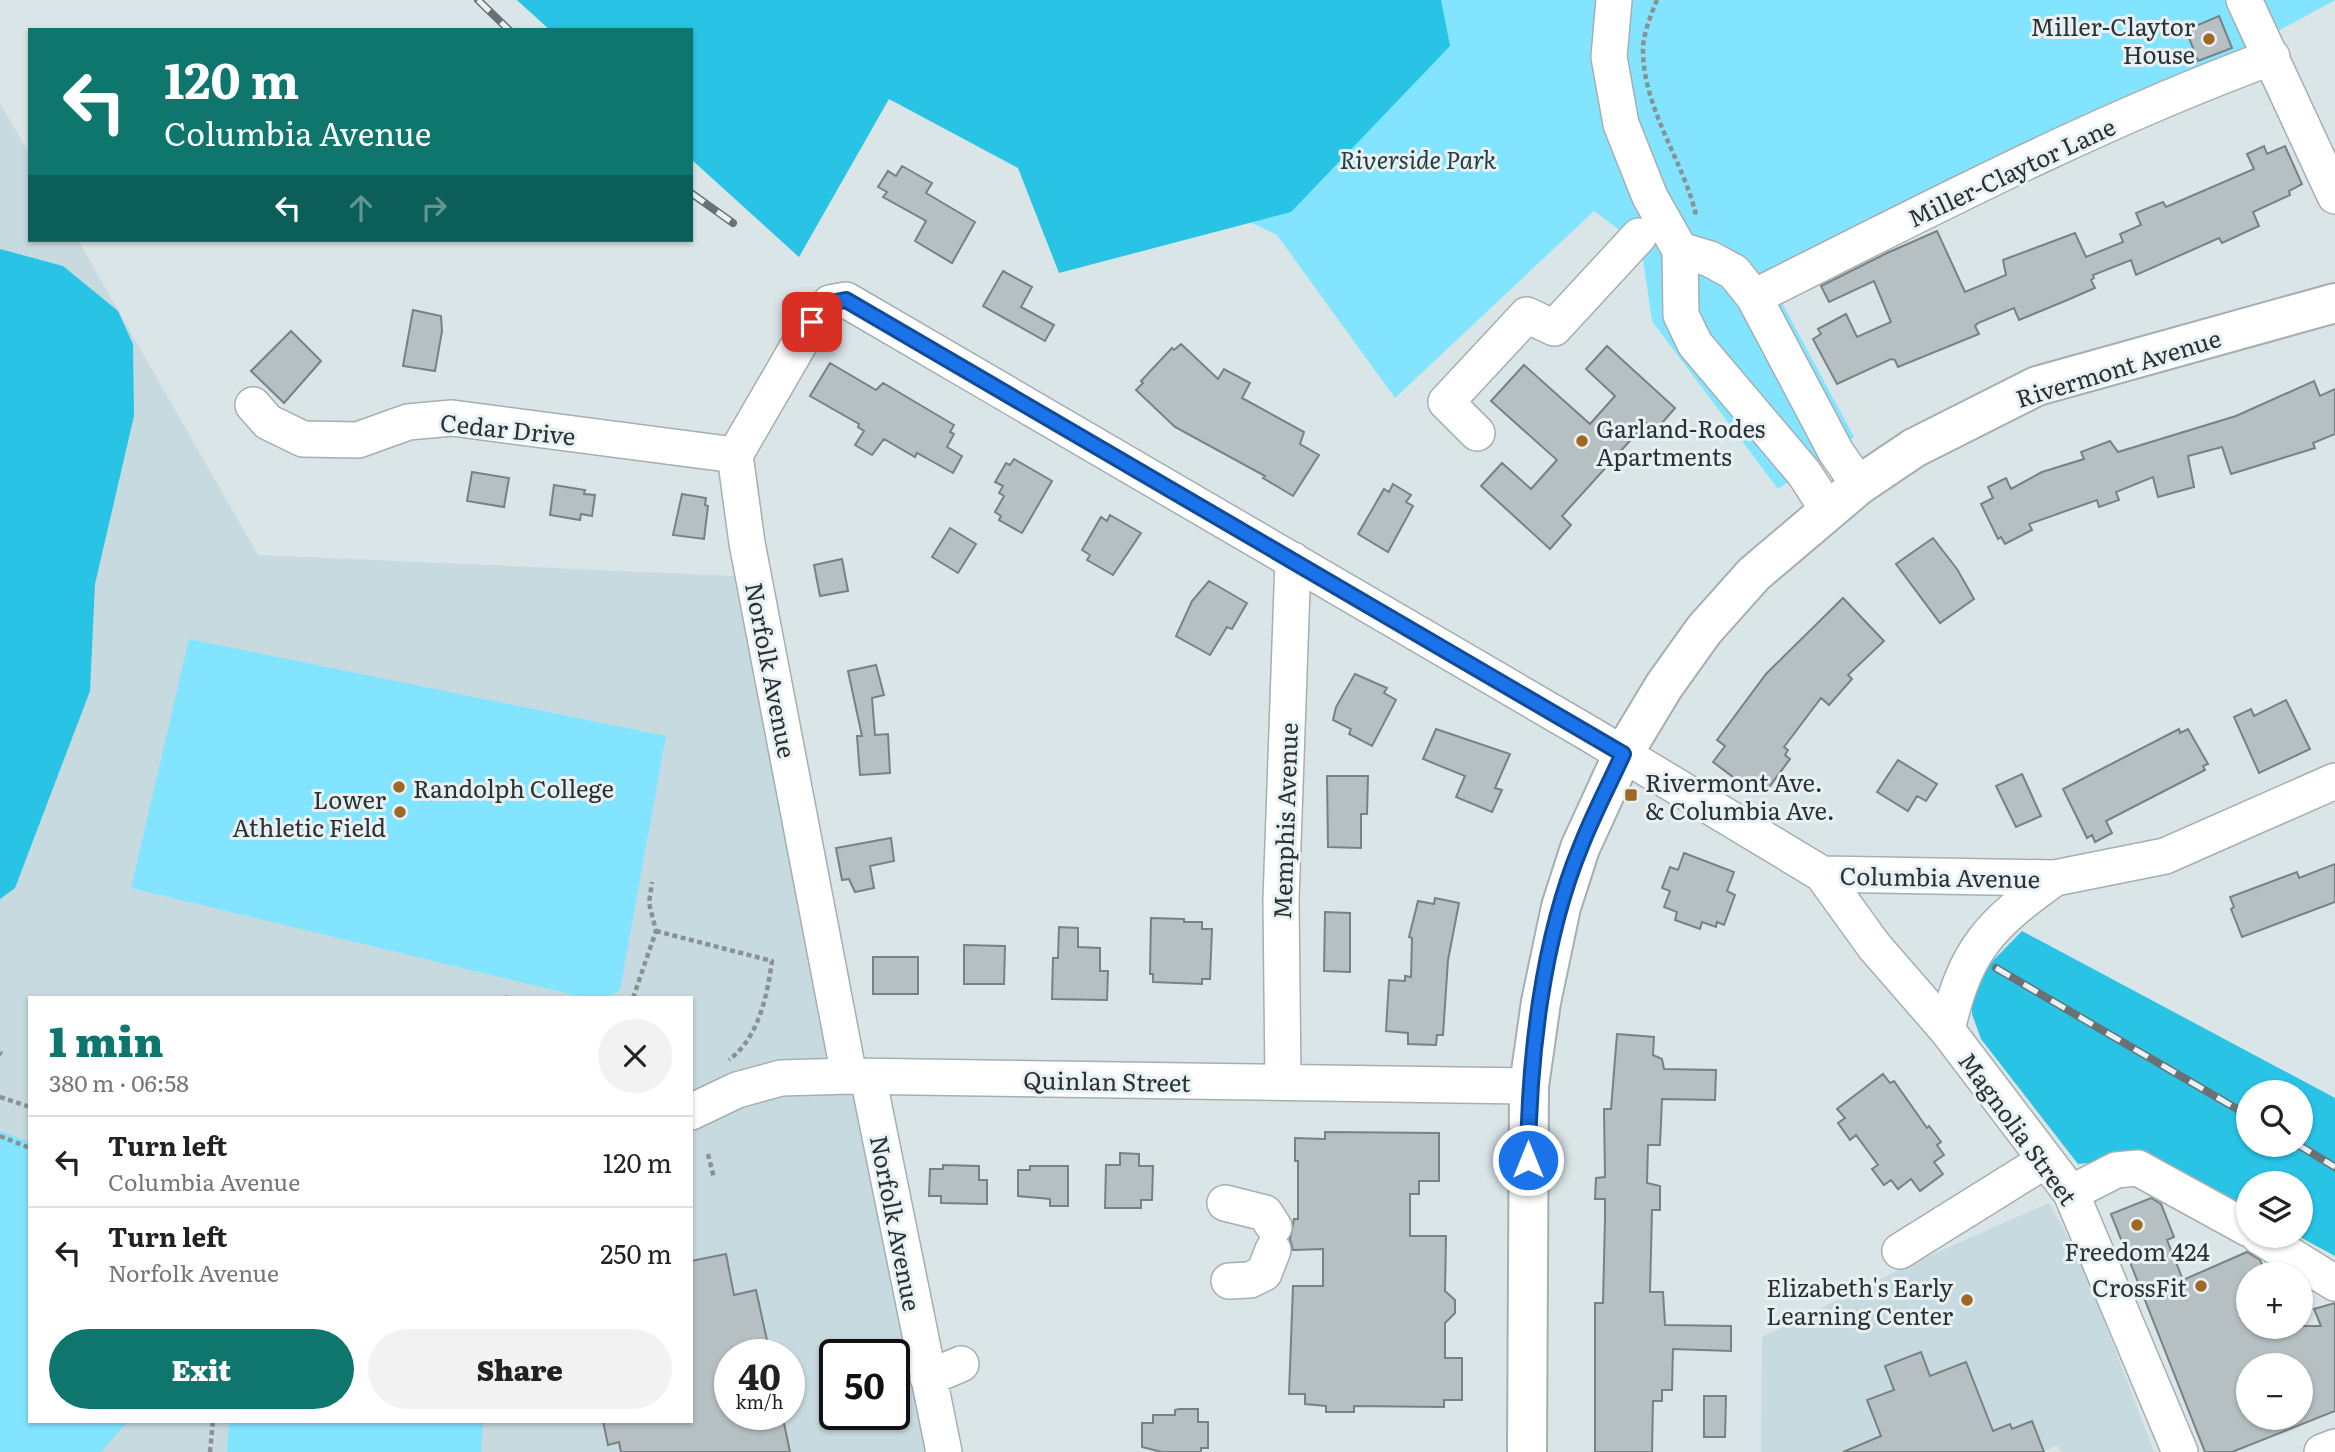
<!DOCTYPE html>
<meta charset="utf-8">
<style>
body{margin:0;font-family:Literata,serif;background:#f2f2f2;color:#222;height:100vh;display:flex;flex-direction:column;font-size:26px;white-space:nowrap}
*{box-sizing:border-box;margin:0}
p{font-size:23px;color:#767676}
.icon{flex:none;width:38px;height:38px;fill:none;stroke:currentColor;stroke-width:2;stroke-linecap:round;stroke-linejoin:round}
.map{position:relative;flex:1;overflow:hidden}
.side{position:absolute;left:28px;top:996px;width:665px;height:427px;display:flex;flex-direction:column;background:#fff;border-radius:0px;box-shadow:0 2px 5px #0004}
.side>*{flex:none}
.banner{position:absolute;left:28px;top:28px;width:665px;height:214px;border-radius:0px;box-shadow:0 2px 5px #0004;background:#0f766e;color:#fff;overflow:hidden}
.tools{position:absolute;left:2236px;top:1080px;display:grid;gap:14px}
.tools a{display:grid;place-items:center;width:77px;height:77px;border-radius:50%;background:#fff;box-shadow:0 2px 5px #0004;font-size:35px}
.speed{position:absolute;left:714px;top:1339px;display:flex;gap:14px;font-size:35px;font-weight:700;text-align:center}
.speed>*{display:grid;place-content:center;width:91px;height:91px;border-radius:50%;background:#fff;box-shadow:0 2px 5px #0004;line-height:1}
.speed small{font-size:18px;font-weight:400}
.speed .limit{border:4px solid #111;border-radius:10px;background:#fff;color:#111}
.pin{position:absolute;display:grid;place-items:center;width:60px;height:60px;color:#fff;margin:-30px;border-radius:14px;box-shadow:0 4px 10px #0006}
.me{position:absolute;width:77px;margin:-38px;rotate:0deg;stroke-linejoin:round;filter:drop-shadow(0 0 5px #0008)}
.turn{display:flex;align-items:center;gap:24px;height:147px;padding:0 21px;font-size:32px}
.turn .icon{width:91px;height:91px;stroke-width:2.5}
.turn b{display:block;font-size:49px;line-height:60px}
.lanes{display:flex;align-items:center;height:66px;padding:0 21px;background:#0003;justify-content:center;gap:35px;direction:ltr}
.lanes .off{opacity:.35}
.round{display:grid;place-items:center;flex:none;width:74px;height:74px;border-radius:37px;background:#f2f2f2}
.summary{display:flex;align-items:center;justify-content:space-between;height:119px;padding:0 21px}
h1{font-size:42px;font-weight:800;line-height:52px;color:#0f766e}
.primary-button{display:flex;gap:14px;margin-top:auto;padding:14px 21px}
.primary-button a{flex:1;height:80px;border-radius:42px;background:#0f766e;color:#fff;font-size:28px;font-weight:800;line-height:80px;text-align:center}
.primary-button a+a{background:#f2f2f2;color:#222}
ul{padding:0;list-style:none}
li{display:flex;align-items:center;gap:21px;height:91px;padding:0 21px;border-top:2px solid #e0e0e0}
li div{flex:1}
li b{display:block;font-size:26px}
li em{font-style:normal}
.map>svg:first-child{display:block}
.built{fill:#c7dadf;fill-rule:evenodd}
.green{fill:#82e4ff}
.forest{fill:#29c3e6;fill-rule:evenodd}
.building{fill:#b6c0c3;stroke:#788184;stroke-width:2;fill-rule:evenodd}
.lines{fill:none;stroke-linecap:round;stroke-linejoin:round}
.minor-casing{stroke:#a5afb2;stroke-width:38}
.major-casing{stroke:#a5afb2;stroke-width:42}
.path{stroke:#899193;stroke-width:4.5;stroke-dasharray:5 3.5;stroke-linecap:butt}
.minor{stroke:#fff;stroke-width:35}
.major{stroke:#fff;stroke-width:38}
.rail-casing{stroke:#6b7173;stroke-width:8}
.rail{stroke:#e8f2f5;stroke-width:5;stroke-dasharray:16;stroke-linecap:butt}
.route-casing{stroke:#114b97;stroke-width:18}
.route{stroke:#1a73e8;stroke-width:12}
.poi-dot{fill:#a06824;stroke:#e8f2f5;stroke-width:2.5}
.labels{text-anchor:middle;dominant-baseline:central;stroke-width:6;stroke-linejoin:round;paint-order:stroke}
.poi-label{font-size:24px;fill:#2d3132;stroke:#e8f2f5;text-anchor:end}
.park-label{font-size:24px;font-style:italic;fill:#253c43;stroke:#e8f2f5}
.street-label{font-size:24px;fill:#2d3132;stroke:#e8f2f5}
</style>
<div class="map">
<svg width="2335" height="1452" viewBox="0 0 2335 1452">
<rect width="100%" height="100%" fill="#dae5e8"/>
<path class="built" d="M 0,103 L 30,155 L 30,240 L 78,240 L 258,555 L 757,577 L 929,1452 L 0,1452 ZM 30,998 L 691,998 L 691,1421 L 30,1421 ZM 730,1354 L 789,1354 L 789,1414 L 730,1414 ZM 835,1354 L 894,1354 L 894,1414 L 835,1414 Z
M 2049,1203 L 2080,1258 L 2154,1452 L 2061,1452 L 2058,1445 L 2044,1451 L 2032,1421 L 2012,1429 L 2010,1424 L 1993,1431 L 1966,1363 L 1867,1400 L 1881,1436 L 1851,1448 L 1852,1452 L 1761,1452 L 1762,1337 L 1913,1263 Z"/>
<path class="green" d="M 517,0 L 2335,0 L 2256,43 L 1768,277 L 1854,437 L 1778,489 L 1652,321 L 1641,246 L 1594,211 L 1395,398 L 1277,235 L 884,48 L 799,257 L 691,159 L 691,30 L 550,30 Z
M 189,639 L 666,736 L 620,990 L 609,997 L 582,997 L 131,888 Z
M 0,1131 L 30,1142 L 27,1150 L 30,1151 L 30,1421 L 128,1421 L 101,1452 L 0,1452 Z
M 229,1421 L 483,1421 L 481,1452 L 227,1452 Z"/>
<path class="forest" d="M 517,0 L 1441,0 L 1450,46 L 1291,212 L 1059,273 L 1018,168 L 889,99 L 799,257 L 691,159 L 691,30 L 550,30 Z
M 0,249 L 63,266 L 118,311 L 133,344 L 134,416 L 95,584 L 90,691 L 15,888 L 0,899 Z
M 2022,931 L 2335,1098 L 2335,1256 L 2298,1236 L 2301,1236 L 2301,1183 L 2249,1183 L 2249,1208 C 2190,1176 2146,1155 2078,1164 L 1981,1039 L 1972,1014 L 1972,990 L 1982,972 ZM 2249,1092 L 2301,1092 L 2301,1144 L 2249,1144 Z"/>
<path class="building" d="M 2219,16 L 2232,48 L 2198,61 L 2186,30 Z
M 2264,146 L 2267,154 L 2285,146 L 2302,184 L 2289,191 L 2290,195 L 2253,212 L 2259,226 L 2222,243 L 2219,238 L 2136,275 L 2131,260 L 2093,275 L 2094,278 L 2091,280 L 2095,288 L 2065,301 L 2019,320 L 2014,308 L 1978,323 L 1975,326 L 1979,334 L 1898,367 L 1895,360 L 1891,359 L 1837,384 L 1813,339 L 1821,334 L 1818,329 L 1846,314 L 1857,337 L 1891,322 L 1874,281 L 1829,302 L 1821,286 L 1887,253 L 1937,231 L 1965,292 L 2006,275 L 2003,260 L 2075,233 L 2086,257 L 2123,242 L 2120,234 L 2141,225 L 2136,213 L 2163,202 L 2166,207 L 2254,169 L 2247,154 Z
M 902,166 L 932,183 L 926,193 L 975,222 L 952,263 L 915,241 L 926,221 L 883,197 L 887,192 L 878,187 L 888,171 L 896,176 Z
M 1003,271 L 1032,287 L 1021,307 L 1054,325 L 1045,341 L 983,306 Z
M 413,310 L 441,316 L 442,331 L 435,371 L 403,366 Z
M 291,331 L 321,361 L 284,403 L 251,371 Z
M 1181,344 L 1218,379 L 1224,369 L 1250,383 L 1242,398 L 1304,432 L 1300,444 L 1319,455 L 1293,496 L 1263,478 L 1265,476 L 1175,427 L 1136,390 L 1143,383 L 1141,381 L 1172,348 L 1174,350 Z
M 1607,346 L 1675,408 L 1655,431 L 1646,423 L 1562,516 L 1571,525 L 1550,549 L 1481,486 L 1502,463 L 1531,489 L 1557,460 L 1491,401 L 1524,365 L 1590,424 L 1615,396 L 1586,369 Z
M 830,363 L 876,390 L 883,383 L 954,425 L 950,432 L 954,434 L 947,447 L 962,456 L 953,473 L 917,453 L 915,457 L 884,439 L 872,455 L 855,445 L 864,431 L 858,427 L 859,424 L 810,396 Z
M 2314,381 L 2320,396 L 2335,389 L 2335,434 L 2313,443 L 2315,448 L 2231,474 L 2222,447 L 2188,456 L 2194,487 L 2158,497 L 2153,477 L 2116,492 L 2119,500 L 2099,507 L 2097,500 L 2029,524 L 2032,530 L 2005,544 L 2001,537 L 1998,539 L 1981,504 L 1993,498 L 1988,487 L 2006,478 L 2011,489 L 2042,472 L 2084,459 L 2081,452 L 2110,441 L 2118,452 L 2236,416 Z
M 1014,459 L 1052,481 L 1022,533 L 999,520 L 1001,516 L 995,512 L 1004,496 L 999,493 L 1003,486 L 995,482 L 1006,463 L 1010,465 Z
M 472,472 L 509,478 L 504,507 L 467,501 Z
M 1393,484 L 1411,495 L 1406,502 L 1413,506 L 1388,552 L 1358,534 L 1384,489 L 1389,492 Z
M 554,485 L 585,490 L 584,494 L 595,495 L 592,516 L 581,514 L 580,520 L 550,515 Z
M 682,494 L 706,498 L 705,505 L 708,506 L 704,539 L 673,535 Z
M 1110,515 L 1141,533 L 1113,575 L 1087,560 L 1090,555 L 1082,550 L 1101,517 L 1107,521 Z
M 950,528 L 976,544 L 958,573 L 932,557 Z
M 1933,538 L 1957,569 L 1974,599 L 1940,623 L 1896,564 Z
M 842,559 L 848,591 L 820,596 L 814,565 Z
M 1209,581 L 1247,603 L 1232,629 L 1227,627 L 1210,655 L 1176,636 L 1192,601 Z
M 1843,598 L 1884,641 L 1848,675 L 1852,679 L 1829,705 L 1821,698 L 1784,747 L 1788,750 L 1785,755 L 1790,759 L 1767,790 L 1762,786 L 1756,794 L 1713,762 L 1725,746 L 1717,740 L 1766,674 Z
M 876,665 L 884,695 L 872,698 L 875,735 L 888,734 L 890,773 L 860,775 L 857,736 L 862,736 L 848,671 Z
M 1355,674 L 1387,688 L 1384,693 L 1396,700 L 1372,746 L 1349,734 L 1351,729 L 1333,720 L 1336,707 Z
M 2286,700 L 2310,749 L 2259,773 L 2234,717 L 2251,709 L 2254,716 Z
M 1436,729 L 1510,754 L 1495,788 L 1502,790 L 1492,812 L 1456,797 L 1465,776 L 1423,759 Z
M 2179,729 L 2180,733 L 2188,729 L 2208,764 L 2203,766 L 2205,770 L 2106,821 L 2112,833 L 2095,842 L 2092,835 L 2087,838 L 2063,789 Z
M 1898,760 L 1937,784 L 1926,801 L 1917,796 L 1908,811 L 1877,792 Z
M 2022,774 L 2041,816 L 2016,827 L 1996,786 Z
M 1327,776 L 1368,776 L 1367,814 L 1361,814 L 1361,848 L 1328,847 Z
M 891,838 L 894,861 L 870,866 L 874,888 L 855,892 L 849,879 L 842,880 L 836,848 Z
M 1684,853 L 1734,872 L 1727,891 L 1735,895 L 1724,925 L 1717,922 L 1716,927 L 1702,922 L 1700,929 L 1675,920 L 1677,912 L 1664,907 L 1670,891 L 1662,888 L 1670,867 L 1678,870 Z
M 2335,864 L 2335,902 L 2242,937 L 2231,909 L 2234,907 L 2230,897 L 2297,872 L 2299,878 Z
M 1435,898 L 1459,903 L 1448,960 L 1443,1035 L 1437,1035 L 1436,1045 L 1408,1044 L 1408,1033 L 1386,1031 L 1389,980 L 1405,981 L 1405,976 L 1411,977 L 1412,938 L 1409,937 L 1418,901 L 1434,904 Z
M 1325,912 L 1350,913 L 1350,972 L 1324,971 Z
M 1151,918 L 1184,919 L 1184,922 L 1202,922 L 1202,929 L 1212,929 L 1210,979 L 1202,979 L 1202,984 L 1153,982 L 1153,974 L 1150,974 Z
M 1059,927 L 1078,928 L 1078,947 L 1100,948 L 1100,971 L 1108,971 L 1107,1000 L 1052,999 L 1053,958 L 1058,958 Z
M 964,945 L 1005,946 L 1004,984 L 964,984 Z
M 873,957 L 918,957 L 918,994 L 873,994 Z
M 1617,1034 L 1654,1037 L 1653,1055 L 1662,1059 L 1664,1069 L 1716,1070 L 1715,1100 L 1662,1099 L 1660,1145 L 1648,1145 L 1647,1183 L 1660,1186 L 1660,1210 L 1652,1210 L 1650,1292 L 1663,1292 L 1665,1325 L 1731,1326 L 1731,1351 L 1673,1349 L 1672,1390 L 1662,1390 L 1662,1401 L 1653,1401 L 1652,1452 L 1595,1452 L 1595,1303 L 1603,1303 L 1605,1218 L 1605,1199 L 1595,1199 L 1596,1178 L 1605,1177 L 1604,1109 L 1611,1109 Z
M 1883,1074 L 1890,1083 L 1894,1081 L 1927,1128 L 1929,1126 L 1941,1142 L 1937,1145 L 1944,1155 L 1934,1162 L 1943,1174 L 1920,1191 L 1911,1179 L 1898,1189 L 1891,1180 L 1884,1185 L 1872,1169 L 1878,1165 L 1856,1135 L 1850,1140 L 1838,1123 L 1845,1118 L 1837,1109 Z
M 1325,1132 L 1439,1133 L 1439,1181 L 1419,1181 L 1419,1194 L 1410,1194 L 1410,1236 L 1446,1236 L 1445,1291 L 1455,1300 L 1455,1313 L 1445,1323 L 1445,1358 L 1462,1358 L 1462,1400 L 1444,1400 L 1444,1407 L 1354,1406 L 1354,1412 L 1326,1412 L 1326,1406 L 1305,1404 L 1305,1394 L 1289,1394 L 1293,1286 L 1323,1286 L 1323,1249 L 1293,1250 L 1290,1239 L 1294,1219 L 1298,1219 L 1298,1161 L 1295,1161 L 1295,1138 L 1325,1139 Z
M 1120,1153 L 1139,1154 L 1139,1166 L 1153,1166 L 1152,1200 L 1141,1200 L 1141,1208 L 1105,1208 L 1106,1165 L 1120,1165 Z
M 943,1165 L 979,1166 L 979,1180 L 987,1180 L 987,1204 L 941,1203 L 941,1196 L 929,1196 L 930,1169 L 943,1169 Z
M 1030,1166 L 1068,1166 L 1068,1206 L 1050,1206 L 1050,1199 L 1018,1196 L 1018,1170 L 1030,1170 Z
M 2151,1198 L 2161,1204 L 2174,1237 L 2167,1240 L 2183,1280 L 2247,1252 L 2260,1260 L 2266,1274 L 2249,1274 L 2249,1326 L 2321,1326 L 2314,1309 L 2335,1303 L 2335,1411 L 2232,1452 L 2205,1452 L 2111,1214 ZM 2249,1365 L 2301,1365 L 2301,1418 L 2249,1418 Z
M 726,1254 L 734,1295 L 756,1290 L 770,1354 L 730,1354 L 730,1414 L 782,1414 L 790,1452 L 621,1452 L 619,1442 L 608,1445 L 603,1421 L 691,1421 L 691,1261 Z
M 1921,1352 L 1930,1376 L 1966,1362 L 1993,1431 L 2010,1424 L 2012,1429 L 2032,1421 L 2044,1452 L 1843,1452 L 1881,1436 L 1867,1400 L 1894,1390 L 1885,1366 Z
M 1704,1396 L 1726,1396 L 1725,1437 L 1704,1437 Z
M 1179,1409 L 1198,1409 L 1198,1422 L 1208,1422 L 1208,1448 L 1201,1448 L 1201,1452 L 1162,1452 L 1142,1447 L 1142,1423 L 1153,1423 L 1153,1415 L 1175,1415 L 1175,1410 Z"/>
<g class="lines">
<defs>
<path id="minor" d="M 1614,0 L 1609,57 L 1621,124 L 1650,197 L 1680,250 L 1681,315 L 1695,344 L 1804,473 L 1828,510
M 2244,0 L 2335,196
M 1680,250 L 1710,259 L 1734,272 L 1754,297 L 1836,452 L 1859,485
M 1754,297 C 1924,212 2093,123 2272,57
M 253,405 L 268,422 L 303,439 L 358,440 L 408,422 L 452,418 L 735,455
M 1477,433 L 1446,402 L 1527,315 L 1554,328 L 1639,236
M 1822,874 L 1874,946 L 1947,1030 L 2071,1193 L 2180,1452
M 1947,1030 C 1965,950 1989,925 2055,878
M 849,1076 L 747,543 L 735,455 L 812,322 L 830,303 L 846,300 L 1588,733 L 1822,874 L 2055,878 L 2165,856 L 2335,781
M 868,1077 L 944,1452
M 1283,1081 L 1281,900 L 1293,560
M 691,1112 L 737,1090 L 781,1078 L 849,1076 L 1529,1086
M 2071,1193 L 2116,1170 L 2138,1168 L 2249,1229
M 1225,1203 L 1265,1213 L 1274,1227
M 2259,1236 L 2335,1283
M 1900,1251 L 2046,1160
M 1229,1281 L 1250,1280 L 1264,1273 L 1273,1250
M 928,1378 L 961,1364
M 2322,1452 L 2335,1447"/>
<path id="major" d="M 1527,1452 L 1529,1086 L 1541,1002 L 1561,907 L 1580,848 L 1623,754 L 1664,686 L 1704,630 L 1754,574 L 1859,485 L 1914,448 L 2037,386 L 2335,303"/>
</defs>
<use href="#minor" class="minor-casing"/>
<use href="#major" class="major-casing"/>
<path class="path" d="M 1657,0 C 1651,14 1642,37 1643,52 C 1644,110 1683,160 1696,215
M 656,931 L 772,961 C 767,996 759,1037 729,1060
M 505,997 L 507,998
M 633,998 L 656,931 L 649,903 L 652,882
M 0,1053 L 2,1054
M 0,1097 L 30,1107
M 0,1136 L 30,1148
M 708,1154 L 714,1178
M 210,1452 L 213,1421"/>
<use href="#minor" class="minor"/>
<use href="#major" class="major"/>
<defs>
<path id="rail" d="M 478,0 L 509,30
M 691,193 L 733,223
M 1996,968 L 2249,1116
M 2297,1144 L 2335,1167"/>
</defs>
<use href="#rail" class="rail-casing"/>
<use href="#rail" class="rail"/>
</g>
<g class="lines">
<defs>
<path id="route" d="M 812,322 L 830,303 L 846,300 L 1623,754 C 1609,785 1593,815 1581,846 C 1542,940 1529,1059 1528,1160"/>
</defs>
<use href="#route" class="route-casing"/>
<use href="#route" class="route"/>
</g>
<g class="poi-dot">
<circle cx="2209" cy="39" r="7"/>
<circle cx="1582" cy="441" r="7"/>
<circle cx="399" cy="787" r="7"/>
<rect x="1624" y="788" width="14" height="14" rx="3.5"/>
<circle cx="400" cy="812" r="7"/>
<circle cx="2137" cy="1225" r="7"/>
<circle cx="2201" cy="1286" r="7"/>
<circle cx="1967" cy="1300" r="7"/>
</g>
<g class="labels">
<g class="poi-label">
<text x="2195" y="25">Miller-Claytor<tspan x="2195" dy="28">House</tspan></text>
<text x="1596" y="427" text-anchor="start">Garland-Rodes<tspan x="1596" dy="28">Apartments</tspan></text>
<text x="1645" y="781" text-anchor="start">Rivermont Ave.<tspan x="1645" dy="28">&amp; Columbia Ave.</tspan></text>
<text x="413" y="787" text-anchor="start">Randolph College</text>
<text x="386" y="798">Lower<tspan x="386" dy="28">Athletic Field</tspan></text>
<text x="2137" y="1250" text-anchor="middle">Freedom 424</text>
<text x="1953" y="1286">Elizabeth's Early<tspan x="1953" dy="28">Learning Center</tspan></text>
<text x="2187" y="1286">CrossFit</text>
</g>
<g class="park-label">
<text x="1418" y="158">Riverside Park</text>
</g>
<g class="street-label">
<text transform="translate(2011 171) rotate(-25)">Miller-Claytor Lane</text>
<text transform="translate(2118 367) rotate(-17)">Rivermont Avenue</text>
<text transform="translate(508 428) rotate(6)">Cedar Drive</text>
<text transform="translate(772 670) rotate(79)">Norfolk Avenue</text>
<text transform="translate(1284 821) rotate(-88)">Memphis Avenue</text>
<text transform="translate(1940 876) rotate(1)">Columbia Avenue</text>
<text transform="translate(1107 1080) rotate(1)">Quinlan Street</text>
<text transform="translate(2019 1128) rotate(54)">Magnolia Street</text>
<text transform="translate(897 1223) rotate(79)">Norfolk Avenue</text>
</g>
</g>
</svg>
<div class="tools">
<a><svg class="icon" aria-label="search" viewBox="0 0 24 24"><circle cx="10" cy="10" r="6"/><path d="M15 15l6 6"/></svg></a>
<a><svg class="icon" aria-label="layers" viewBox="0 0 24 24"><path d="M12 4l9 5-9 5-9-5zM3 14l9 5 9-5"/></svg></a>
<a>+</a>
<a>−</a>
</div>
<div class="speed"><div>40<small>km/h</small></div><div class="limit">50</div></div>
<div class="pin" style="left:812px;top:322px;background:#d93025"><svg class="icon" aria-label="arrive" viewBox="0 0 24 24"><path d="M6 21V4h12l-3 4 3 4H6"/></svg></div>
<svg class="me" style="left:1528px;top:1160px" viewBox="-20 -20 40 40"><circle r="17" fill="#1a73e8" stroke="#fff" stroke-width="3"/><path d="M0-11L8 9 0 5-8 9z" fill="#fff"/></svg>
<div class="banner">
<div class="turn"><svg class="icon" aria-label="left" viewBox="0 0 24 24"><path d="M17 20v-9H6M10 6l-5 5 5 5"/></svg><div><b>120 m</b>Columbia Avenue</div></div>
<div class="lanes"><svg class="icon" aria-label="left" viewBox="0 0 24 24"><path d="M17 20v-9H6M10 6l-5 5 5 5"/></svg><svg class="icon off" aria-label="ahead" viewBox="0 0 24 24"><path d="M12 20V5M6 11l6-6 6 6"/></svg><svg class="icon off" aria-label="right" viewBox="0 0 24 24"><path d="M7 20v-9h11M14 6l5 5-5 5"/></svg></div>
</div>
<section class="side">
<div class="summary"><div><h1>1 min</h1><p>380 m · 06:58</p></div><a class="round"><svg class="icon" aria-label="close" viewBox="0 0 24 24"><path d="M6 6l12 12M18 6L6 18"/></svg></a></div>
<ul>
<li><svg class="icon" aria-label="left" viewBox="0 0 24 24"><path d="M17 20v-9H6M10 6l-5 5 5 5"/></svg><div><b>Turn left</b><p>Columbia Avenue</p></div><em>120 m</em></li>
<li><svg class="icon" aria-label="left" viewBox="0 0 24 24"><path d="M17 20v-9H6M10 6l-5 5 5 5"/></svg><div><b>Turn left</b><p>Norfolk Avenue</p></div><em>250 m</em></li>
</ul>
<div class="primary-button"><a>Exit</a><a>Share</a></div>
</section>
</div>
